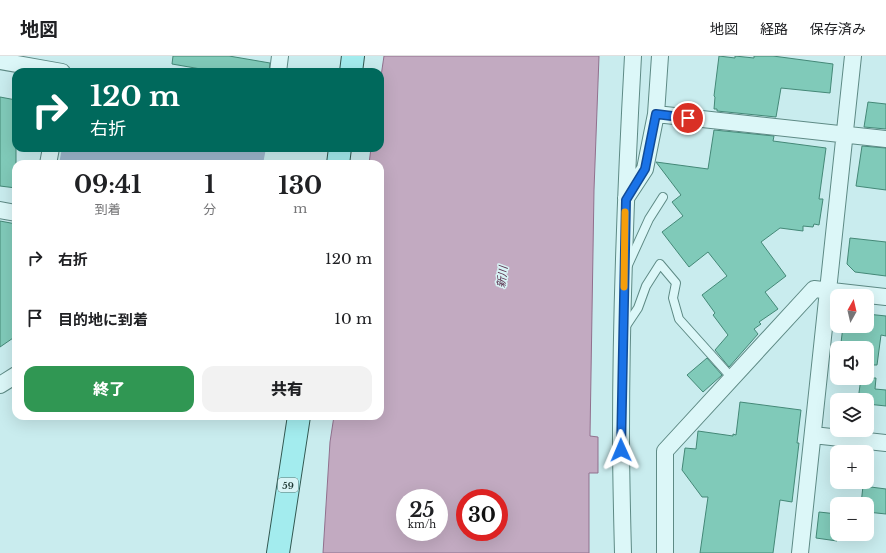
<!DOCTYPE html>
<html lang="ja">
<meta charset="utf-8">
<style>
body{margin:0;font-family:"Libre Baskerville","Noto Sans JP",serif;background:#f2f2f2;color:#202124;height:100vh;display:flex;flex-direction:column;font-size:15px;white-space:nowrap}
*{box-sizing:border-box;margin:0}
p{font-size:13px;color:#757577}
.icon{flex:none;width:22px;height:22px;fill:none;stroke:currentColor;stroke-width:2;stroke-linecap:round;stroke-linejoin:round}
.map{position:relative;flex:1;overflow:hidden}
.drawer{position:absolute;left:12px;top:104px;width:372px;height:260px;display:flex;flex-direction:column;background:#fff;border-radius:12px;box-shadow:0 4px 16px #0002}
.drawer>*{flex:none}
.top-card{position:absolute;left:12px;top:12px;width:372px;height:84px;border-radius:12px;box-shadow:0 4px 16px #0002;background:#00695c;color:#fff;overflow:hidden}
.needle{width:26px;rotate:8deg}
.tools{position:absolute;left:830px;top:233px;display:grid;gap:8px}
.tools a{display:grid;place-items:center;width:44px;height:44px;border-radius:8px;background:#fff;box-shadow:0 4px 16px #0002;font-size:20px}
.speed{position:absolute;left:396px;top:433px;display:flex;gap:8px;font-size:20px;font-weight:700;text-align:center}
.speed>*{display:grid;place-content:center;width:52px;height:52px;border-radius:50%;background:#fff;box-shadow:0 4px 16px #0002;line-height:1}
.speed small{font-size:10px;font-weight:400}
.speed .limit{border:6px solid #d22;background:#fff;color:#111}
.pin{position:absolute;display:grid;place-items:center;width:34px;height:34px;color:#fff;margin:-17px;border:2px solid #fff;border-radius:50%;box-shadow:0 1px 4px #0007}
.me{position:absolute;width:44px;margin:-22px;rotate:359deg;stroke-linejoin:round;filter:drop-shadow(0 0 3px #0008)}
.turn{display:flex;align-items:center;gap:14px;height:84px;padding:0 12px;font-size:18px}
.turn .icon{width:52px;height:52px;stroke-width:2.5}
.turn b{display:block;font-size:28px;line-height:34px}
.eta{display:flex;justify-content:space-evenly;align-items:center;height:68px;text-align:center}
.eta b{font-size:24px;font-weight:800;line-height:28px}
.action{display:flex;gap:8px;margin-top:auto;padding:8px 12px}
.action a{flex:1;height:46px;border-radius:12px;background:#309753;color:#fff;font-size:16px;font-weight:800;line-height:46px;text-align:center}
.action a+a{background:#f2f2f2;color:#202124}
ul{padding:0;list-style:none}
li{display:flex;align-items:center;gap:12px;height:60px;padding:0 12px}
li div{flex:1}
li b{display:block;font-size:15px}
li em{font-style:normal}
header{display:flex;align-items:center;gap:24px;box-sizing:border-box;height:56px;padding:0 20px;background:#fff;border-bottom:1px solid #e0e0e0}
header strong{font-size:19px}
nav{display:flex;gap:22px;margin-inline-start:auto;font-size:14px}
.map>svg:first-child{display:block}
.green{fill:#9db6cc}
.water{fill:#c2aac1;stroke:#91708d;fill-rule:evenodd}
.building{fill:#80cab9;stroke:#487}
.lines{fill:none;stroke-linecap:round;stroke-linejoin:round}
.service-casing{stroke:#5e8a85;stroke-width:10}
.minor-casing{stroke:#5e8a85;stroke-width:18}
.primary-casing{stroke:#325851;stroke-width:24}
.service{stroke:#dcf7f8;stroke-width:8}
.minor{stroke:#dcf7f8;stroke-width:16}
.primary{stroke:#a3ecee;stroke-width:22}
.route-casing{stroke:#114b97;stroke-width:10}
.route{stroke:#1a73e8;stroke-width:7}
.slow{stroke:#f59e0b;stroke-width:7}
.labels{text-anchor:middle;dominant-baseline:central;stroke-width:3;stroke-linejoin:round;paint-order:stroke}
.shield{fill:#d8f3f5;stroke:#58726f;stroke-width:1}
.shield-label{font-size:9px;font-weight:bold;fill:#213b36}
.water-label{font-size:11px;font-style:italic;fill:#5a314e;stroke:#d8f3f5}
</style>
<header>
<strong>地図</strong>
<nav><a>地図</a><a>経路</a><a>保存済み</a></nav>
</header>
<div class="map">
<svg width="886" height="497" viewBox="0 0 886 497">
<rect width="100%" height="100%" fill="#c9ecee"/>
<path class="green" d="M 62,92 L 266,92 L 263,108 L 59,108 Z"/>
<path class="water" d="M 384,0 L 599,0 L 594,134 L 590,380 L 598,381 L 598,417 L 589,417 L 589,497 L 323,497 L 330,386 L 334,360 L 380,360 L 380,108 L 369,108 L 371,92 L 380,92 L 380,27 ZM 405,442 L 439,442 L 439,476 L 405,476 ZM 465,442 L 499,442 L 499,476 L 465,476 Z"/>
<path class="building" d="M 173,0 L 229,0 L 270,7 L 269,16 L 218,16 L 172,8 Z
M 719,0 L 735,2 L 735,0 L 754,2 L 754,0 L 773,0 L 833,8 L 830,37 L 781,32 L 776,61 L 717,55 L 717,53 L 714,53 L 715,41 L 714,40 Z
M 0,41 L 16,44 L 16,132 L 0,130 Z
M 868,46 L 886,48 L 886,73 L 864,71 Z
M 714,74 L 774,80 L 773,85 L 826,92 L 819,143 L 823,143 L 819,169 L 814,168 L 813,171 L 803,170 L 803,175 L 780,172 L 761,186 L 786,220 L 765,236 L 778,253 L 759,266 L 761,268 L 754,273 L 758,278 L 729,311 L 715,294 L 728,279 L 713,259 L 715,257 L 702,239 L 727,220 L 708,196 L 689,211 L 662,176 L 683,160 L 672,146 L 681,139 L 656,106 L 708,113 Z
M 862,90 L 886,92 L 886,134 L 856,130 Z
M 0,165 L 16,168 L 16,280 L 0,291 Z
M 850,182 L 886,186 L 886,220 L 855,216 L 847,208 Z
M 867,258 L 886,260 L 886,280 L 881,279 L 877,309 L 867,309 L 867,290 L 841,287 L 843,270 L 867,270 Z
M 707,302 L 722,319 L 703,336 L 687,319 Z
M 861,322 L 876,322 L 875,333 L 886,334 L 886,350 L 867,348 L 867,344 L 858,344 Z
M 740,346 L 801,354 L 797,387 L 799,387 L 792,446 L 780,444 L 773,497 L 700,497 L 708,441 L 702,441 L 682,414 L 685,392 L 696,393 L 698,375 L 733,380 L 733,378 L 736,379 Z
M 863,430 L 886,433 L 886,458 L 867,456 L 867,448 L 861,448 Z
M 819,456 L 837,458 L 837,485 L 816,482 Z"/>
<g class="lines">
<defs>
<path id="service" d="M 628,209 L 649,163 L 663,141
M 624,273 L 638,252 L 646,230 L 660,208 L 676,227 L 673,242 L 679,263 L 732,322"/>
<path id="minor" d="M 660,0 L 656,58 L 886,83
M 0,5 L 62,16
M 278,16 L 280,0
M 48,108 L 51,92
M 626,142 L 645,113 L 656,58
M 0,154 L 16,157
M 0,329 L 16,319
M 813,379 L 886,387
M 623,497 C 622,458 621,418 621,379 C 621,252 626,126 633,0
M 665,497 L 665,395 L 814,233 L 886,241
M 800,497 L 853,0"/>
<path id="primary" d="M 351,16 L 353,0
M 338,108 L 340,92
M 278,497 L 299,360"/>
</defs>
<use href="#service" class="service-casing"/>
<use href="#minor" class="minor-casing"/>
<use href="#primary" class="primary-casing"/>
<use href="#service" class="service"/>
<use href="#minor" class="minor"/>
<use href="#primary" class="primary"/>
</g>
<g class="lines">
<defs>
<path id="route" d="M 621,394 L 626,144 L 645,113 L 656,58 L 688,62"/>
</defs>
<use href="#route" class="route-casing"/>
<use href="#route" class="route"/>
<path class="slow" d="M 624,231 L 625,156"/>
</g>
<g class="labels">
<rect class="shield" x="278" y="422" width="20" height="14" rx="3"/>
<g class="shield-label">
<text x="288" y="429">59</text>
</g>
<g class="water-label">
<text transform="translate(502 221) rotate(-84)">新川</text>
</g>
</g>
</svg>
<div class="tools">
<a><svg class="needle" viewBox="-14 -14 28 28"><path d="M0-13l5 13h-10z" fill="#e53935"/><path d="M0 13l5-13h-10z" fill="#757577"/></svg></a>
<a><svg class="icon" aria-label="sound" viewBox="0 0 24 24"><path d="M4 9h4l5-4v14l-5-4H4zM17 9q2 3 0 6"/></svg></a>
<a><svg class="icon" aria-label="layers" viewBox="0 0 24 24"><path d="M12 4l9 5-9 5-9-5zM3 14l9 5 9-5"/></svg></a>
<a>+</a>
<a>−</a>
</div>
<div class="speed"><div>25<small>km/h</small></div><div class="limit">30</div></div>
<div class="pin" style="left:688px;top:62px;background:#d93025"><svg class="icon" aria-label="arrive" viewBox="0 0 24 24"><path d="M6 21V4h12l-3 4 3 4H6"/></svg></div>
<svg class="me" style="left:621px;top:394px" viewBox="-20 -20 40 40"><path d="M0-17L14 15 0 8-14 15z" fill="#1a73e8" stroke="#fff" stroke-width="4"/></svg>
<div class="top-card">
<div class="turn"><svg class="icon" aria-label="right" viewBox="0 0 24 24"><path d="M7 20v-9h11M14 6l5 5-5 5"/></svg><div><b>120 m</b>右折</div></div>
</div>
<section class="drawer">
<div class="eta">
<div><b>09:41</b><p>到着</p></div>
<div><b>1</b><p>分</p></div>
<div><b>130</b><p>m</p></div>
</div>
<ul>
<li><svg class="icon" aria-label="right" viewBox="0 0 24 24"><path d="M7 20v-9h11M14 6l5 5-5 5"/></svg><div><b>右折</b></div><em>120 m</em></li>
<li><svg class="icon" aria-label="arrive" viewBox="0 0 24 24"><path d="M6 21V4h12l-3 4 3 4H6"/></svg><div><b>目的地に到着</b></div><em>10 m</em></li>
</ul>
<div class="action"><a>終了</a><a>共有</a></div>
</section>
</div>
